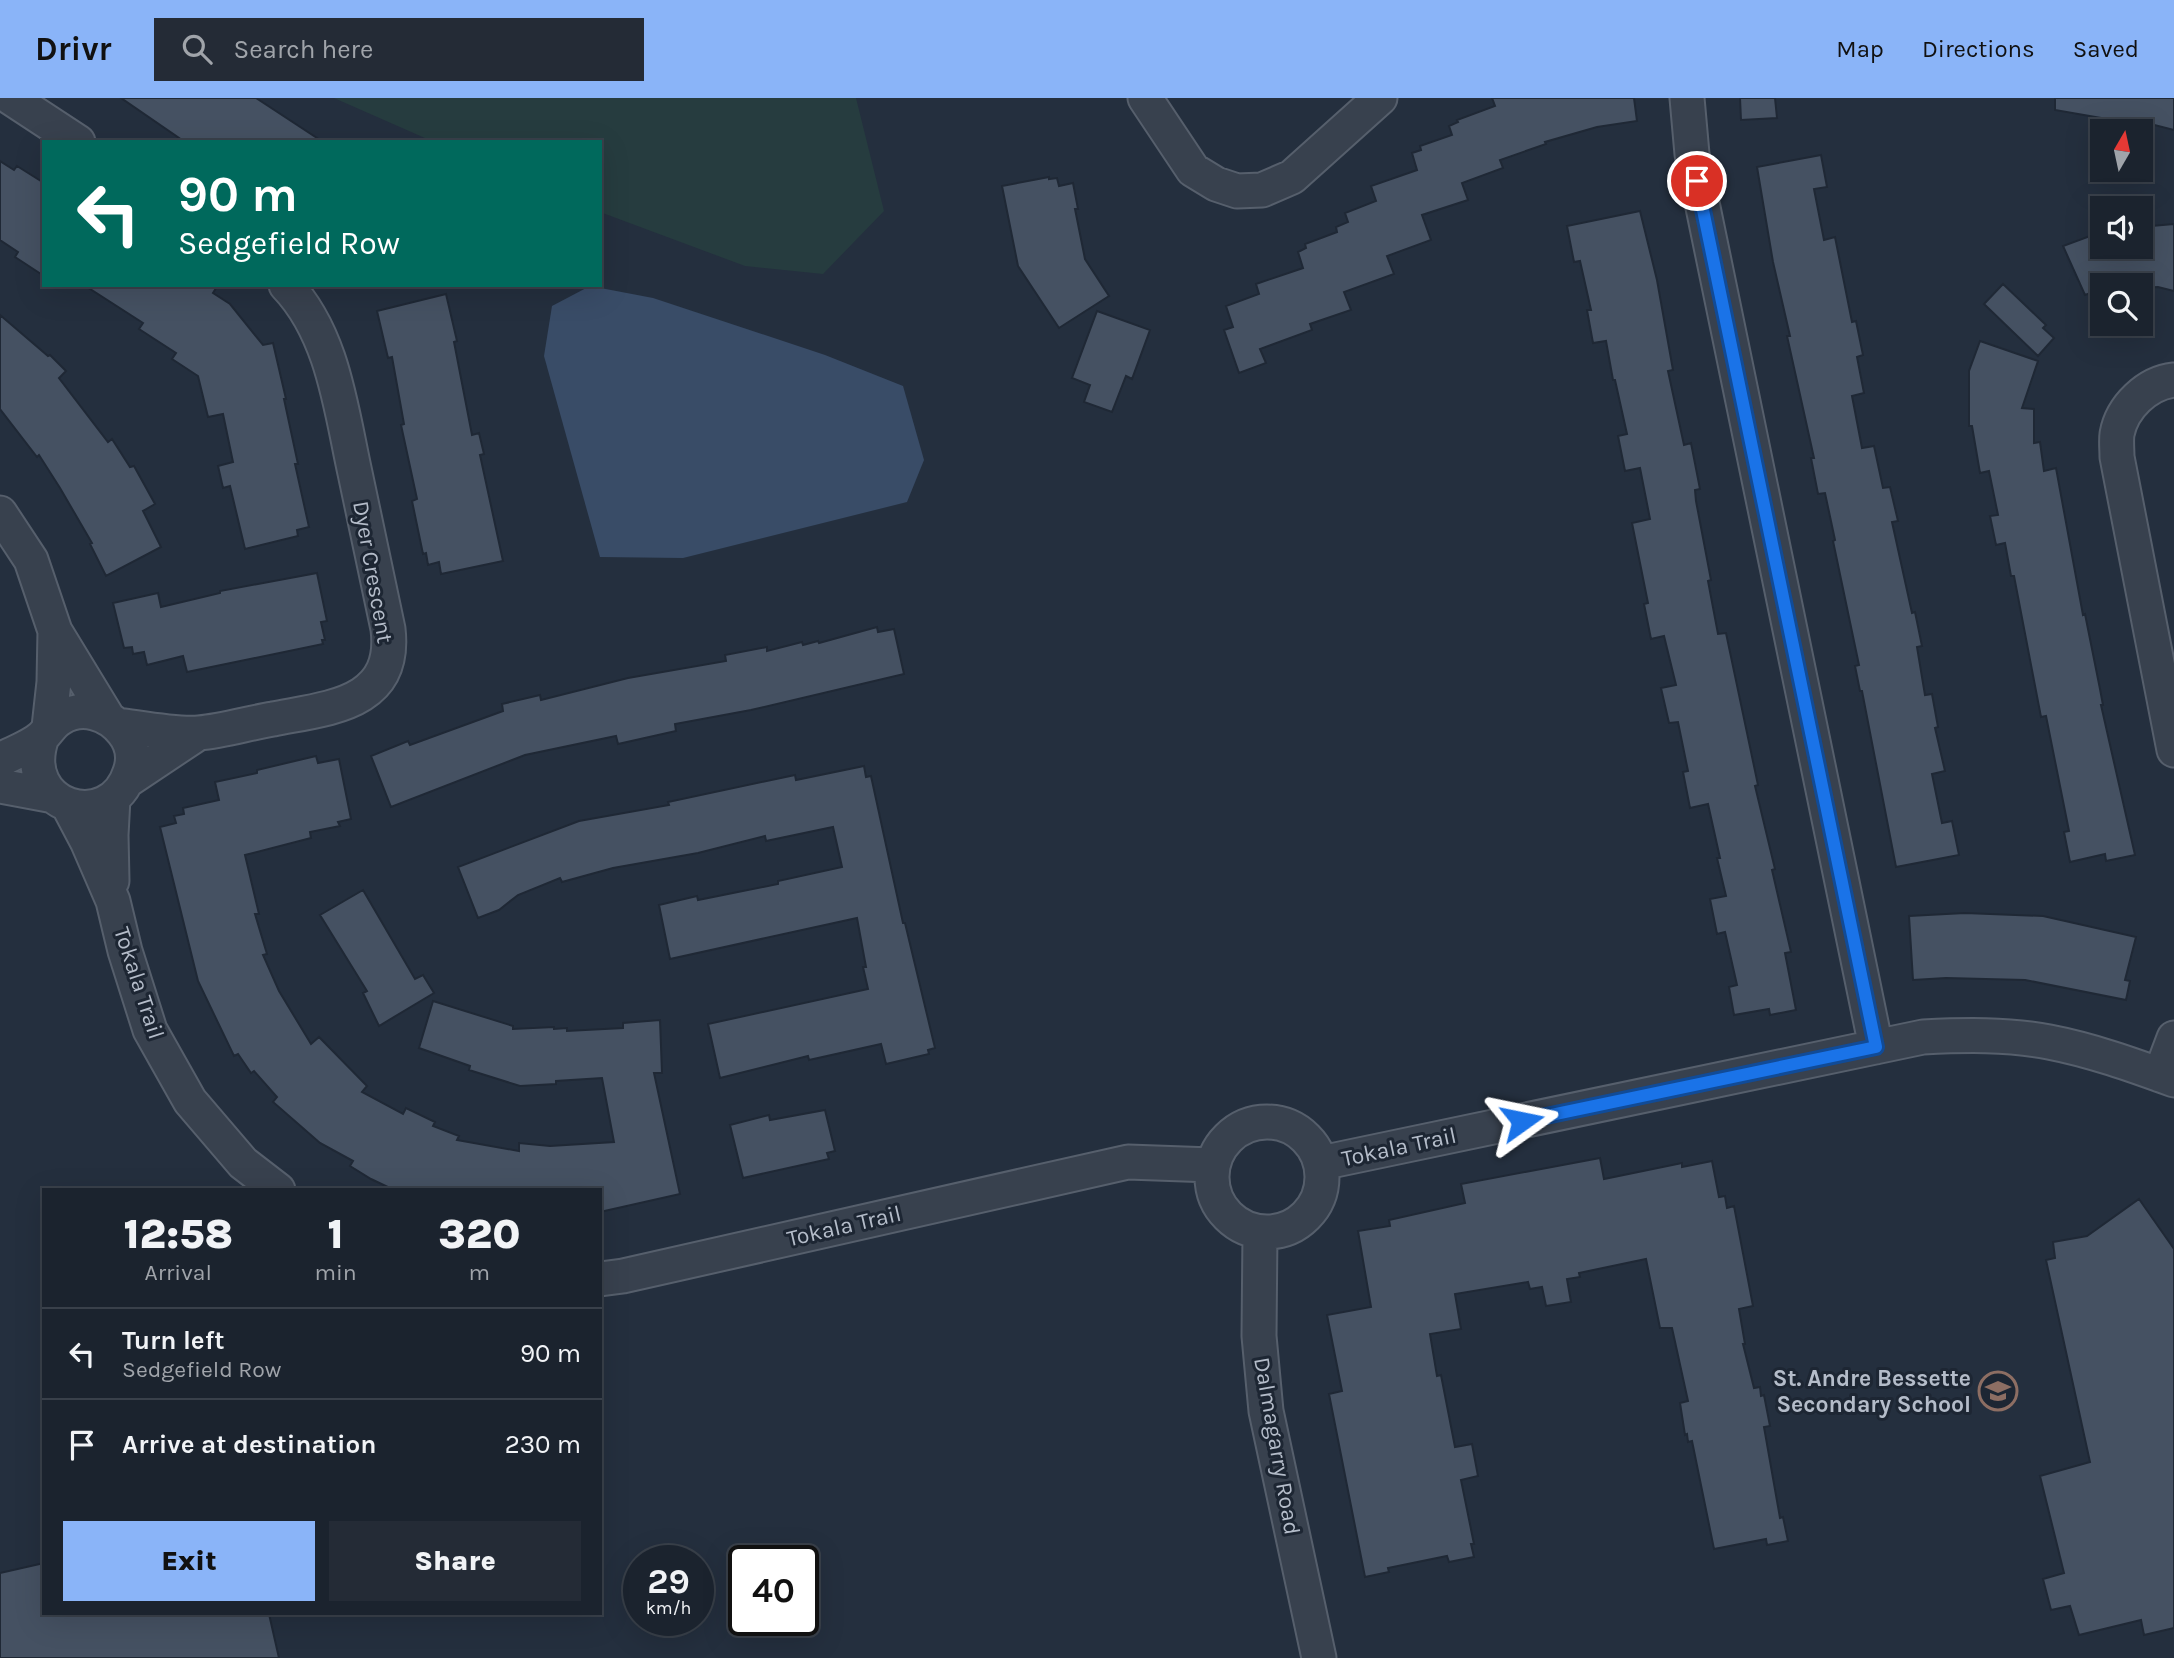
<!DOCTYPE html>
<style>
body{margin:0;font-family:Karla,sans-serif;background:#242b36;color:#f1f3f6;height:100vh;display:flex;flex-direction:column;font-size:26px;white-space:nowrap}
*{box-sizing:border-box;margin:0}
p{font-size:23px;color:#a0a4aa}
.icon{flex:none;width:38px;height:38px;fill:none;stroke:currentColor;stroke-width:2;stroke-linecap:round;stroke-linejoin:round}
.map{position:relative;flex:1;overflow:hidden}
.panel{position:absolute;left:42px;top:1090px;width:560px;height:427px;display:flex;flex-direction:column;background:#1b232e;border-radius:0px;box-shadow:0 7px 28px #0002,0 0 0 2px #39404a}
.panel>*{flex:none}
.guide{position:absolute;left:42px;top:42px;width:560px;height:147px;border-radius:0px;box-shadow:0 7px 28px #0002,0 0 0 2px #39404a;background:#00695c;color:#fff;overflow:hidden}
.needle{width:46px;rotate:9deg}
.tools{position:absolute;left:2090px;top:21px;display:grid;gap:14px}
.tools a{display:grid;place-items:center;width:63px;height:63px;border-radius:0px;background:#1b232e;box-shadow:0 7px 28px #0002,0 0 0 2px #39404a;font-size:35px}
.speed{position:absolute;left:623px;top:1447px;display:flex;gap:14px;font-size:35px;font-weight:700;text-align:center}
.speed>*{display:grid;place-content:center;width:91px;height:91px;border-radius:50%;background:#1b232e;box-shadow:0 7px 28px #0002,0 0 0 2px #39404a;line-height:1}
.speed small{font-size:18px;font-weight:400}
.speed .limit{border:4px solid #111;border-radius:10px;background:#fff;color:#111}
.pin{position:absolute;display:grid;place-items:center;width:60px;height:60px;color:#fff;margin:-30px;border:4px solid #fff;border-radius:50%;box-shadow:0 2px 7px #0007}
.me{position:absolute;width:77px;margin:-38px;rotate:78deg;stroke-linejoin:round;filter:drop-shadow(0 0 5px #0008)}
.turn{display:flex;align-items:center;gap:24px;height:147px;padding:0 21px;font-size:32px}
.turn .icon{width:91px;height:91px;stroke-width:2.5}
.turn b{display:block;font-size:49px;line-height:60px}
.eta{display:flex;justify-content:space-evenly;align-items:center;height:119px;text-align:center}
.eta b{font-size:42px;font-weight:800;line-height:49px}
.action{display:flex;gap:14px;margin-top:auto;padding:14px 21px}
.action a{flex:1;height:80px;border-radius:0px;background:#8ab4f8;color:#111;font-size:28px;font-weight:800;line-height:80px;text-align:center}
.action a+a{background:#242b36;color:#f1f3f6}
ul{padding:0;list-style:none}
li{display:flex;align-items:center;gap:21px;height:91px;padding:0 21px;border-top:2px solid #39404a}
li div{flex:1}
li b{display:block;font-size:26px}
li em{font-style:normal}
header{display:flex;align-items:center;gap:42px;box-sizing:border-box;height:98px;padding:0 35px;background:#8ab4f8;color:#111}
header strong{font-size:33px}
nav{display:flex;gap:38px;margin-inline-start:auto;font-size:24px}
.search{width:490px;height:63px;background:#242b36;display:flex;align-items:center;gap:18px;box-sizing:border-box;padding:0 24px;border-radius:0px;color:#a0a4aa;font-size:26px}
.map>svg:first-child{display:block}
.green{fill:#263c3f}
.water{fill:#394c67}
.building{fill:#455162;stroke:#1f2835;stroke-width:2}
.lines{fill:none;stroke-linecap:round;stroke-linejoin:round}
.minor-casing{stroke:#565f6c;stroke-width:37}
.minor{stroke:#38414e;stroke-width:33}
.route-casing{stroke:#114b97;stroke-width:18}
.route{stroke:#1a73e8;stroke-width:12}
.labels{text-anchor:middle;dominant-baseline:central;stroke-width:6;stroke-linejoin:round;paint-order:stroke}
.street-label{font-size:23px;fill:#b4bcc9;stroke:#1d2633}
.poi-label{font-size:23px;font-weight:bold;fill:#b4bcc9;stroke:#1d2633;text-anchor:end}
</style>
<header>
<strong>Drivr</strong>
<div class="search"><svg class="icon" aria-label="search" viewBox="0 0 24 24"><circle cx="10" cy="10" r="6"/><path d="M15 15l6 6"/></svg>Search here</div>
<nav><a>Map</a><a>Directions</a><a>Saved</a></nav>
</header>
<div class="map">
<svg width="2174" height="1560" viewBox="0 0 2174 1560">
<rect width="100%" height="100%" fill="#242f3e"/>
<path class="green" d="M 334,0 L 856,0 L 884,113 L 823,176 L 745,168 L 600,114 L 600,44 L 434,44 Z"/>
<path class="water" d="M 590,188 L 653,200 L 825,257 L 903,288 L 924,362 L 907,404 L 683,460 L 600,459 L 544,258 L 552,208 Z"/>
<path class="building" d="M 121,0 L 256,0 L 323,44 L 185,44 Z
M 1492,0 L 1634,0 L 1637,23 L 1597,29 L 1545,44 L 1546,46 L 1500,62 L 1503,70 L 1462,85 L 1468,102 L 1422,117 L 1431,142 L 1387,158 L 1394,176 L 1344,194 L 1351,212 L 1310,226 L 1312,232 L 1260,251 L 1266,265 L 1239,275 L 1224,232 L 1233,229 L 1226,208 L 1259,196 L 1256,186 L 1303,170 L 1298,154 L 1306,150 L 1305,146 L 1337,134 L 1336,129 L 1348,124 L 1345,115 L 1376,103 L 1371,88 L 1417,72 L 1412,55 L 1421,52 L 1420,48 L 1452,37 L 1449,28 L 1458,24 L 1457,22 L 1495,8 Z
M 1740,0 L 1775,0 L 1777,20 L 1741,22 Z
M 2055,0 L 2174,0 L 2174,32 L 2131,21 L 2130,25 L 2055,12 Z
M 1821,57 L 1827,89 L 1814,91 L 1824,142 L 1835,139 L 1852,224 L 1856,223 L 1863,257 L 1857,259 L 1864,295 L 1852,298 L 1862,350 L 1874,348 L 1883,390 L 1890,389 L 1898,423 L 1892,424 L 1912,515 L 1915,514 L 1922,548 L 1917,549 L 1925,597 L 1932,596 L 1938,629 L 1935,630 L 1945,673 L 1932,676 L 1942,725 L 1952,723 L 1959,757 L 1896,769 L 1862,593 L 1860,593 L 1855,568 L 1859,567 L 1833,443 L 1835,442 L 1825,395 L 1818,396 L 1811,360 L 1814,360 L 1787,238 L 1790,238 L 1773,164 L 1757,69 Z
M 0,63 L 14,72 L 17,68 L 44,85 L 44,178 L 15,159 L 18,154 L 0,142 Z
M 1049,79 L 1049,81 L 1057,80 L 1059,88 L 1073,85 L 1078,111 L 1075,111 L 1085,161 L 1109,198 L 1059,230 L 1018,168 L 1002,88 Z
M 1640,113 L 1657,182 L 1673,272 L 1668,273 L 1684,347 L 1691,345 L 1700,391 L 1695,392 L 1696,403 L 1711,482 L 1708,483 L 1718,536 L 1726,535 L 1758,687 L 1755,688 L 1775,771 L 1772,772 L 1791,854 L 1785,855 L 1796,912 L 1770,917 L 1769,911 L 1734,917 L 1729,889 L 1737,887 L 1725,834 L 1717,836 L 1710,801 L 1726,798 L 1717,760 L 1720,760 L 1708,706 L 1690,710 L 1683,674 L 1688,673 L 1678,624 L 1669,625 L 1661,590 L 1676,587 L 1664,538 L 1651,541 L 1644,506 L 1648,505 L 1632,425 L 1650,421 L 1640,370 L 1625,373 L 1618,338 L 1627,336 L 1615,282 L 1613,282 L 1606,243 L 1593,245 L 1587,212 L 1591,212 L 1580,163 L 1574,164 L 1567,128 Z
M 2174,126 L 2174,193 L 2158,189 L 2140,190 L 2140,187 L 2102,187 L 2102,191 L 2085,197 L 2063,148 L 2090,138 L 2094,149 L 2140,149 L 2140,129 Z
M 2003,186 L 2046,227 L 2043,230 L 2054,240 L 2038,258 L 1984,206 Z
M 84,187 L 218,187 L 213,195 L 230,206 L 263,247 L 273,245 L 286,301 L 284,301 L 298,366 L 295,366 L 309,429 L 297,432 L 298,438 L 245,451 L 230,388 L 223,390 L 218,368 L 233,364 L 223,316 L 208,319 L 198,278 L 172,261 L 176,255 L 139,231 L 143,225 Z
M 446,196 L 457,243 L 454,244 L 472,337 L 479,335 L 484,356 L 480,357 L 503,463 L 441,476 L 439,464 L 428,467 L 426,455 L 423,456 L 412,403 L 417,401 L 401,327 L 404,326 L 392,259 L 388,260 L 377,213 Z
M 1097,213 L 1150,232 L 1132,281 L 1126,278 L 1112,314 L 1084,304 L 1090,287 L 1072,280 Z
M 0,217 L 48,258 L 50,257 L 66,273 L 59,280 L 108,344 L 112,341 L 130,369 L 134,368 L 155,406 L 143,413 L 161,449 L 106,478 L 90,446 L 92,445 L 60,390 L 39,357 L 37,359 L 0,311 Z
M 1980,243 L 2038,263 L 2022,310 L 2034,311 L 2034,345 L 2040,344 L 2044,373 L 2056,370 L 2083,517 L 2085,516 L 2100,591 L 2103,607 L 2101,607 L 2135,757 L 2106,763 L 2105,756 L 2070,764 L 2064,734 L 2069,733 L 2046,618 L 2041,619 L 2014,478 L 2011,478 L 2005,445 L 1996,447 L 1990,418 L 1998,417 L 1989,373 L 1980,375 L 1972,328 L 1969,328 L 1969,273 Z
M 317,475 L 327,523 L 321,524 L 325,542 L 322,542 L 323,546 L 187,574 L 183,558 L 147,567 L 144,554 L 133,556 L 132,549 L 124,550 L 113,505 L 158,495 L 161,509 L 220,495 L 220,493 Z
M 877,529 L 878,534 L 894,531 L 904,576 L 751,612 L 675,626 L 676,633 L 618,646 L 616,638 L 525,657 L 391,709 L 371,658 L 408,643 L 410,647 L 503,613 L 502,606 L 540,597 L 541,602 L 628,580 L 726,563 L 725,557 L 767,549 L 767,553 L 802,544 L 803,547 L 818,543 L 819,545 Z
M 316,658 L 318,665 L 339,661 L 351,721 L 338,724 L 340,728 L 310,734 L 311,740 L 245,757 L 259,816 L 255,816 L 267,856 L 263,857 L 279,893 L 311,946 L 319,939 L 367,988 L 362,994 L 403,1016 L 406,1010 L 435,1024 L 433,1028 L 459,1038 L 457,1042 L 519,1053 L 519,1045 L 550,1048 L 614,1044 L 602,980 L 556,983 L 556,986 L 520,988 L 469,972 L 470,968 L 419,950 L 433,903 L 513,928 L 513,931 L 554,929 L 554,931 L 567,930 L 567,933 L 623,930 L 623,925 L 660,922 L 662,975 L 654,975 L 680,1096 L 600,1114 L 600,1092 L 394,1092 L 371,1081 L 350,1068 L 353,1063 L 320,1045 L 273,1004 L 277,999 L 254,973 L 251,975 L 238,956 L 234,958 L 198,883 L 160,729 L 176,725 L 174,718 L 184,716 L 183,710 L 219,702 L 215,684 L 257,675 L 257,672 Z
M 864,668 L 866,679 L 871,678 L 903,825 L 905,825 L 935,950 L 928,952 L 929,956 L 886,966 L 881,946 L 809,962 L 808,958 L 720,980 L 708,926 L 868,891 L 863,869 L 866,869 L 857,820 L 670,861 L 659,807 L 697,798 L 698,802 L 778,786 L 778,783 L 842,769 L 833,729 L 766,743 L 765,738 L 698,755 L 613,770 L 562,784 L 560,780 L 518,797 L 499,812 L 478,820 L 458,769 L 579,723 L 669,707 L 668,704 L 795,677 L 796,682 Z
M 363,792 L 415,881 L 423,877 L 434,895 L 379,928 L 363,895 L 367,893 L 320,817 Z
M 1965,815 L 2043,818 L 2136,839 L 2125,882 L 2130,883 L 2126,902 L 2025,882 L 1946,880 L 1913,882 L 1909,818 Z
M 825,1012 L 835,1053 L 827,1055 L 829,1061 L 743,1080 L 730,1027 L 769,1017 L 770,1022 Z
M 1600,1060 L 1604,1081 L 1682,1065 L 1682,1069 L 1712,1063 L 1719,1099 L 1725,1098 L 1727,1110 L 1734,1108 L 1753,1208 L 1739,1211 L 1745,1246 L 1743,1246 L 1754,1290 L 1760,1289 L 1761,1298 L 1764,1297 L 1770,1328 L 1764,1329 L 1780,1420 L 1783,1419 L 1788,1443 L 1767,1447 L 1766,1441 L 1714,1451 L 1692,1343 L 1688,1344 L 1687,1336 L 1685,1337 L 1680,1305 L 1688,1303 L 1672,1230 L 1660,1230 L 1646,1161 L 1579,1175 L 1580,1179 L 1567,1181 L 1571,1204 L 1546,1208 L 1542,1189 L 1530,1191 L 1528,1184 L 1455,1196 L 1461,1231 L 1430,1236 L 1437,1278 L 1441,1277 L 1455,1349 L 1472,1346 L 1478,1378 L 1461,1382 L 1474,1446 L 1471,1446 L 1474,1459 L 1449,1464 L 1447,1458 L 1388,1470 L 1389,1474 L 1365,1479 L 1329,1296 L 1342,1293 L 1327,1217 L 1371,1209 L 1358,1133 L 1390,1128 L 1389,1122 L 1465,1105 L 1461,1086 Z
M 2139,1101 L 2174,1151 L 2174,1530 L 2144,1537 L 2141,1522 L 2079,1537 L 2070,1508 L 2051,1512 L 2043,1481 L 2064,1475 L 2040,1378 L 2090,1364 L 2046,1162 L 2055,1160 L 2053,1144 L 2087,1138 Z
M 44,1465 L 44,1516 L 269,1516 L 279,1560 L 0,1560 L 0,1475 Z"/>
<g class="lines">
<defs>
<path id="minor" d="M 11,0 L 78,44
M 1145,0 L 1193,72 L 1216,86 L 1237,93 L 1262,92 L 1292,79 L 1380,0
M 1687,0 L 1692,56 L 1876,949
M 2174,282 C 2147,285 2122,309 2117,336 C 2116,343 2117,351 2117,359 L 2174,652
M 0,415 L 31,462 L 55,533 L 108,620
M 118,627 C 141,630 176,637 199,635 C 223,633 249,625 273,621 C 328,610 397,607 388,531 C 377,479 366,427 355,375 C 341,311 333,236 286,187
M 49,629 L 54,584 L 55,533
M 0,662 C 13,655 31,649 42,639 C 49,632 52,625 61,620 C 82,607 108,615 123,634 C 132,645 135,660 130,674 C 110,737 17,710 42,639
M 128,682 L 197,636
M 0,688 L 54,698
M 68,707 L 87,743 L 113,803 L 125,853 L 150,932 L 190,1003 L 243,1065 L 278,1092
M 112,783 L 111,737 L 113,700
M 2160,977 L 2174,940
M1212 1079a55 55 0 1 1 110 0a55 55 0 1 1-110 0Z
M 1321,1065 L 1923,939 C 1965,937 2007,936 2049,944 C 2091,952 2133,967 2174,982
M 1260,1134 L 1259,1238 L 1266,1313 L 1319,1560
M 600,1181 L 623,1178 L 1128,1064 L 1212,1067"/>
</defs>
<use href="#minor" class="minor-casing"/>
<use href="#minor" class="minor"/>
</g>
<g class="lines">
<defs>
<path id="route" d="M 1522,1023 L 1876,949 L 1697,83"/>
</defs>
<use href="#route" class="route-casing"/>
<use href="#route" class="route"/>
</g>
<defs>
<symbol id="school-ring" viewBox="-11 -11 22 22"><circle r="9.5" fill="#1d2633" stroke="#8d6e63" stroke-width="1.5"/><path d="M0-5L7-2L0 1L-7-2ZM-4 1L0 2.5L4 1V4Q0 6-4 4Z" fill="#8d6e63"/></symbol>
</defs>
<g fill-rule="evenodd">
<use href="#school-ring" x="1976" y="1271" width="44" height="44"/>
</g>
<g class="labels">
<g class="street-label">
<text transform="translate(373 474) rotate(80)">Dyer Crescent</text>
<text transform="translate(139 885) rotate(72)">Tokala Trail</text>
<text transform="translate(1399 1049) rotate(-12)">Tokala Trail</text>
<text transform="translate(844 1128) rotate(-13)">Tokala Trail</text>
<text transform="translate(1277 1348) rotate(80)">Dalmagarry Road</text>
</g>
<g class="poi-label">
<text x="1971" y="1280">St. Andre Bessette<tspan x="1971" dy="26">Secondary School</tspan></text>
</g>
</g>
</svg>
<div class="tools">
<a><svg class="needle" viewBox="-14 -14 28 28"><path d="M0-13l5 13h-10z" fill="#e53935"/><path d="M0 13l5-13h-10z" fill="#a0a4aa"/></svg></a>
<a><svg class="icon" aria-label="sound" viewBox="0 0 24 24"><path d="M4 9h4l5-4v14l-5-4H4zM17 9q2 3 0 6"/></svg></a>
<a><svg class="icon" aria-label="search" viewBox="0 0 24 24"><circle cx="10" cy="10" r="6"/><path d="M15 15l6 6"/></svg></a>
</div>
<div class="speed"><div>29<small>km/h</small></div><div class="limit">40</div></div>
<div class="pin" style="left:1697px;top:83px;background:#d93025"><svg class="icon" aria-label="arrive" viewBox="0 0 24 24"><path d="M6 21V4h12l-3 4 3 4H6"/></svg></div>
<svg class="me" style="left:1522px;top:1023px" viewBox="-20 -20 40 40"><path d="M0-17L14 15 0 8-14 15z" fill="#1a73e8" stroke="#fff" stroke-width="4"/></svg>
<div class="guide">
<div class="turn"><svg class="icon" aria-label="left" viewBox="0 0 24 24"><path d="M17 20v-9H6M10 6l-5 5 5 5"/></svg><div><b>90 m</b>Sedgefield Row</div></div>
</div>
<section class="panel">
<div class="eta">
<div><b>12:58</b><p>Arrival</p></div>
<div><b>1</b><p>min</p></div>
<div><b>320</b><p>m</p></div>
</div>
<ul>
<li><svg class="icon" aria-label="left" viewBox="0 0 24 24"><path d="M17 20v-9H6M10 6l-5 5 5 5"/></svg><div><b>Turn left</b><p>Sedgefield Row</p></div><em>90 m</em></li>
<li><svg class="icon" aria-label="arrive" viewBox="0 0 24 24"><path d="M6 21V4h12l-3 4 3 4H6"/></svg><div><b>Arrive at destination</b></div><em>230 m</em></li>
</ul>
<div class="action"><a>Exit</a><a>Share</a></div>
</section>
</div>
